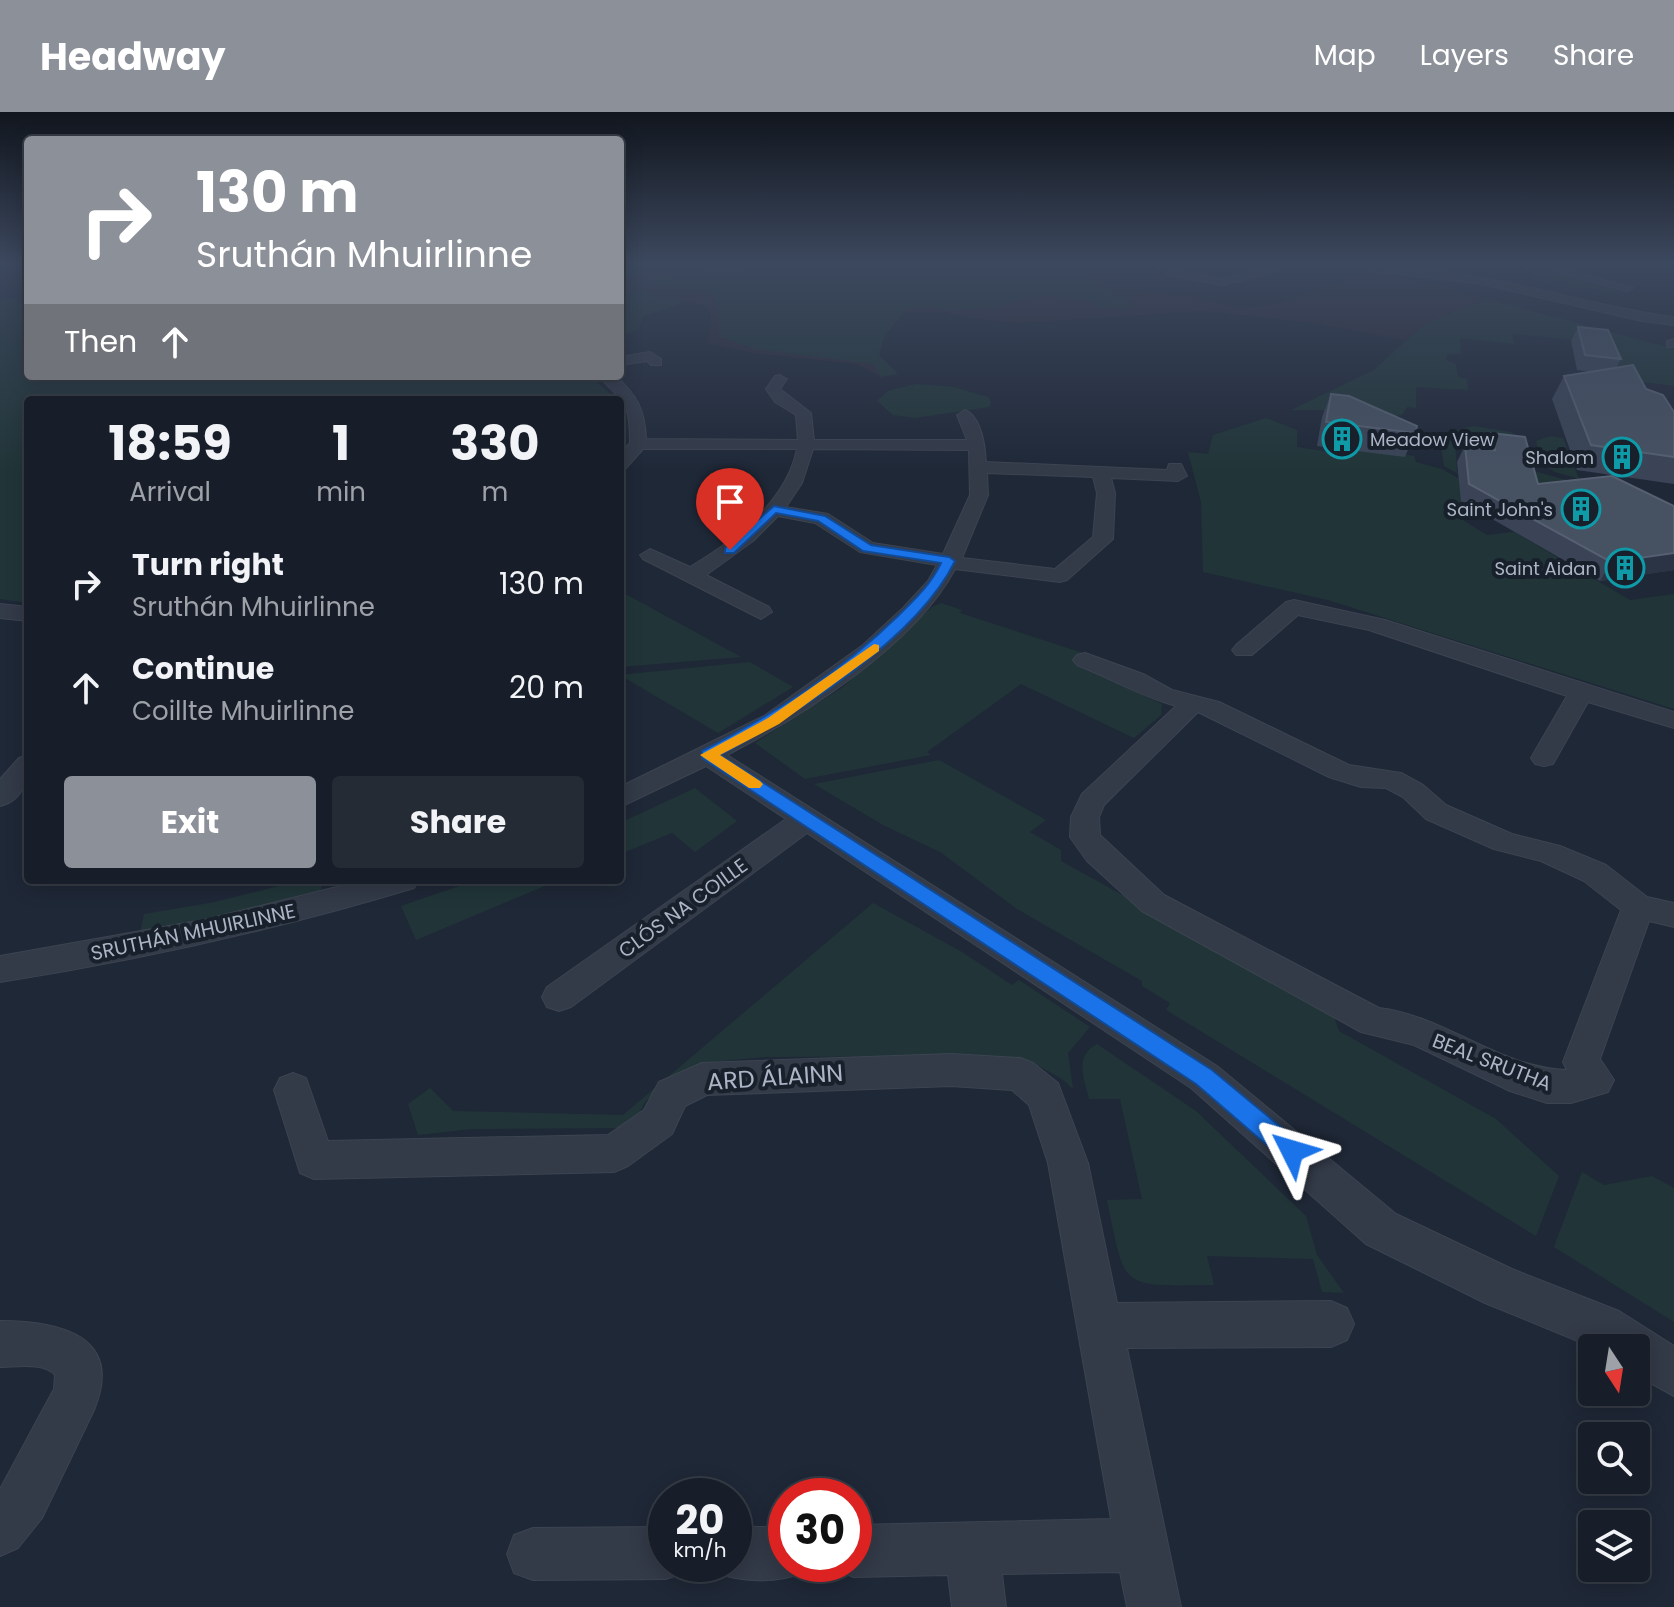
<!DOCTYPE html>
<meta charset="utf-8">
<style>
body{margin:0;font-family:Poppins,sans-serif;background:#242b35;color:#f1f3f6;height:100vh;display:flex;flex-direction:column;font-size:30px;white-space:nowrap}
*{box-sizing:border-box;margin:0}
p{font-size:26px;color:#9ea2a8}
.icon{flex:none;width:44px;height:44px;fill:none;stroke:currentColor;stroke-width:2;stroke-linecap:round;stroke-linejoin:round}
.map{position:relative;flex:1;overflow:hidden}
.panel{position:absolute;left:24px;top:284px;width:600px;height:488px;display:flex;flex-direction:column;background:#171e29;border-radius:8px;box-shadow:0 4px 20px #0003,0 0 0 2px #363c46}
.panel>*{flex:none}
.top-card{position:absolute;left:24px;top:24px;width:600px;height:244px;border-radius:8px;box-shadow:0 4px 20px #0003,0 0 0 2px #363c46;background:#8c9099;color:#fff;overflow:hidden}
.needle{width:52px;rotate:168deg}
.buttons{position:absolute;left:1578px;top:1222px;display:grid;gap:16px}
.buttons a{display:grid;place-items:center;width:72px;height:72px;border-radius:8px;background:#171e29;box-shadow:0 4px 20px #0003,0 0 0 2px #363c46;font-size:40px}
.speed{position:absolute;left:648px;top:1366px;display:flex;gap:16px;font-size:40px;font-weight:700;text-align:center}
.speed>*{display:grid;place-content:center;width:104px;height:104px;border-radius:50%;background:#171e29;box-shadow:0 4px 20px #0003,0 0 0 2px #363c46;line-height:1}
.speed small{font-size:20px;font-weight:400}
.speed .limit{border:12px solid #d22;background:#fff;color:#111}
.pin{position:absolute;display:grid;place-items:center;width:68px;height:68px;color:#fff;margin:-82px -34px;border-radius:50% 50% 50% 0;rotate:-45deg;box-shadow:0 0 8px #0007}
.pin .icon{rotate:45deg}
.me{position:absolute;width:88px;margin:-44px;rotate:310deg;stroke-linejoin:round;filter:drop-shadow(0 0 6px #0008)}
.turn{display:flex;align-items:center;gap:28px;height:168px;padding:0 40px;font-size:36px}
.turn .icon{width:104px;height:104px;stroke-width:2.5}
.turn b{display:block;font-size:56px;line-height:68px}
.then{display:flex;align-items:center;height:76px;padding:0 40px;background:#0003;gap:16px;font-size:30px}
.eta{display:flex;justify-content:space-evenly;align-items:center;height:136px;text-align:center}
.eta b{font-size:48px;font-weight:700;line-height:56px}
.cta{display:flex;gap:16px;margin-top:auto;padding:16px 40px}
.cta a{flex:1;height:92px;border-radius:8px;background:#8c9099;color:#fff;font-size:32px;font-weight:700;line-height:92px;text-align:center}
.cta a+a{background:#242b35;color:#f1f3f6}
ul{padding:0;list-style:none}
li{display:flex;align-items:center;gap:24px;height:104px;padding:0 40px}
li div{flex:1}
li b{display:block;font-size:30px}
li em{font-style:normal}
header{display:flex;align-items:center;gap:48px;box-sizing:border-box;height:112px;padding:0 40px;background:#8c9099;color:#fff}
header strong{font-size:38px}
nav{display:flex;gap:44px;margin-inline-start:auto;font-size:28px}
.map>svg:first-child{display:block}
.medical{fill:#2d2a39}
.green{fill:#213538}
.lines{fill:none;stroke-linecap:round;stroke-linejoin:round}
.minor-casing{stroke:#3c4451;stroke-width:2}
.minor{fill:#333a48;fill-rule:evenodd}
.wall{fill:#3a4456}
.shaded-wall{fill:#2a3445}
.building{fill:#465162;stroke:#566072;stroke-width:2}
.route{fill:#1a73e8;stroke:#114b97;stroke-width:2}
.slow{fill:#f59e0b}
.labels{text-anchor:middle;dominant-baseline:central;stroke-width:8;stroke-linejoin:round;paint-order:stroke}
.far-poi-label{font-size:18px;fill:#acb5c5;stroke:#18202c;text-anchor:end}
.street-label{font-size:20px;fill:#acb5c5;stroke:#18202c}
.near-street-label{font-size:24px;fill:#acb5c5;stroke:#18202c}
</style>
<header>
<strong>Headway</strong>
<nav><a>Map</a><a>Layers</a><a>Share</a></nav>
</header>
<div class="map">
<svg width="1674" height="1495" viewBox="0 0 1674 1495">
<rect width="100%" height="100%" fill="#1f2837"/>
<path class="medical" d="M 620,151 L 1096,151 L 1106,169 L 1118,175 L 1195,184 L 1238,196 L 1275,192 L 1376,158 L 1487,187 L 1425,211 L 1405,228 L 1307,210 L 1201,199 L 1022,211 L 975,207 L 944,200 L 904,201 L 884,224 L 879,243 L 898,262 L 881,265 L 857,252 L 754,241 L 710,232 L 707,230 L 712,209 L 709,199 L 703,193 L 620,180 Z"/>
<path class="green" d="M 620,151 L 720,151 L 620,164 Z
M 753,151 L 1079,151 L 1096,171 L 1136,196 L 1106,197 L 1089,188 L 1040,182 L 988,196 L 946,198 L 929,194 L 906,198 L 884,224 L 879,243 L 898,262 L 881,265 L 873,252 L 755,237 L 719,224 L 719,193 L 714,183 L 692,176 L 636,172 L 636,168 L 645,166 Z
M 1521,152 L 1534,154 L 1621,176 L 1614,178 L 1619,180 C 1591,178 1537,178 1521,152 Z
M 620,177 L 652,181 L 650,183 L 686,190 L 643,204 L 639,217 L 620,225 Z
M 28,186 L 28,264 L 590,264 L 617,288 L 28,288 L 28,491 L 0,487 L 0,187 Z
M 1487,187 L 1674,237 L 1674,274 L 1617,266 L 1600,230 L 1512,222 L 1514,232 L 1460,226 L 1461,242 L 1447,242 L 1446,248 L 1456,252 L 1458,265 L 1467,267 L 1468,278 L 1416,275 L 1416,296 L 1407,295 L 1402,303 L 1377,306 L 1322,298 L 1291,298 L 1374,258 L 1425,211 Z
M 916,272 L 953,275 L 988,285 L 991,290 L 989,295 L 915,306 L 893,303 L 877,289 L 888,279 Z
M 1266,306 L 1297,318 L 1297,335 L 1350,343 L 1352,335 L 1414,344 L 1416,350 L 1442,357 L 1497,388 L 1462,392 L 1463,408 L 1487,423 L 1514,420 L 1630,488 L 1674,482 L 1674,597 L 1328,488 L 1203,460 L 1201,390 L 1188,340 L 1208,342 L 1213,323 Z
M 1474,314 L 1511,320 L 1520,327 L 1505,334 L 1455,328 L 1457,360 L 1508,368 L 1534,359 L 1581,372 L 1503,387 L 1444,354 L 1439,322 Z
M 1550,324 L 1563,326 L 1579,367 L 1555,360 L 1540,351 L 1536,329 Z
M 620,479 L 741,545 L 620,555 Z
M 941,491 L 962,498 L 960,501 L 1083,541 L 1075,553 L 1162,592 L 1161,603 L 1134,626 L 1021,572 L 927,640 L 931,643 L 805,667 L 755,631 L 843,575 L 932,495 Z
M 750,550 L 793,575 L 718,621 L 620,563 Z
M 939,648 L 1046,708 L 1030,720 L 1061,738 L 1061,749 L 1332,899 L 1339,919 L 1496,1007 L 1559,1064 L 1536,1124 L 1166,898 L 1170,891 L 1142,874 L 1142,869 L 1017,797 L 940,740 L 883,713 L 814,672 Z
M 695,676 L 737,709 L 695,740 L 672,721 L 620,742 L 620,711 Z
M 303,768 L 322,768 L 321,781 L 140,821 L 144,802 L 215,790 Z
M 477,768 L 559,768 L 416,828 L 401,794 Z
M 873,791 L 962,840 L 1012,873 L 1019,868 L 1090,915 L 1068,941 L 1073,977 L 1062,967 L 1039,954 L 984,944 L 763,945 L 702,951 L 682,959 L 646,989 L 638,1003 L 623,1016 L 472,1017 L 418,1023 L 408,992 L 430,976 L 453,999 L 623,1003 Z
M 1097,932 L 1196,999 L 1306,1104 L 1317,1143 L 1344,1181 L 1322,1180 L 1313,1147 L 1207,1144 L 1214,1173 C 1120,1173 1126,1181 1107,1088 L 1142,1087 L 1120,987 L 1089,987 C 1084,966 1074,944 1097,932 Z
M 1582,1060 L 1604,1073 L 1652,1064 L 1674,1076 L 1674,1210 L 1554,1135 Z"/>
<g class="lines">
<defs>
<path id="minor" d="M 1152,151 L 1164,151 L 1175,158 L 1223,167 L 1289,151 L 1307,151 L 1223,173 L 1168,163 Z
M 1325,151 C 1377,151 1431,157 1483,166 C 1547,177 1609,197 1674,205 L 1674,213 L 1642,209 L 1482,172 L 1330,154 Z
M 1523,151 L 1541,151 L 1633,176 L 1627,179 Z
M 1674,227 L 1674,235 L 1667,235 L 1667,229 Z
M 650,240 L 661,247 L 661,253 L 651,253 L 647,249 L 620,253 L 620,245 Z
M 780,263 L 787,267 L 780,277 L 811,301 L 814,328 L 967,328 L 957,303 L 965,298 C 981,305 985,334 986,350 L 1167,358 L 1169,352 L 1181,352 L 1187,364 L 1178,369 L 1111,366 L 1115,381 L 1113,427 L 1067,468 L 1060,470 L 955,457 C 915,533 802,604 727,643 L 1217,954 L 1396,1102 L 1512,1157 L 1619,1199 L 1674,1234 L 1674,1284 L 1636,1263 L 1636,1236 L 1595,1236 L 1485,1191 L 1366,1132 L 1191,976 L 807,721 L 571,895 L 559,899 L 547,895 L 542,885 L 547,875 L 786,707 L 706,654 L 620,695 L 620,675 L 764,604 L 863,533 L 903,496 L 928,469 L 937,453 L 860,440 L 815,411 L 778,404 L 753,429 L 706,463 L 769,495 L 772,500 L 761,507 L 643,447 L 640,443 L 650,437 L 690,455 C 734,429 786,391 797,337 L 643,337 L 626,356 L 620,357 L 620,342 L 630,331 C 630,289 625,293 599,264 L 615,264 C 637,282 645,299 646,327 L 798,328 L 796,303 L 775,290 L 766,277 L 775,264 ZM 813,337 L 969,338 L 970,383 L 943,442 L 873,431 L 828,402 L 786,395 L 802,371 ZM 987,361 L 1093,365 L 1097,381 L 1093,425 L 1055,457 L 962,446 L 988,383 Z
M 1294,488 L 1385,508 L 1674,600 L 1674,616 L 1588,590 L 1553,652 L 1544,654 L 1535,652 L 1531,646 L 1567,584 L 1369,518 L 1298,503 L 1252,543 L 1236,543 L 1232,538 L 1236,533 L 1286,490 Z
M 0,492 L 28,495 L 28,509 L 0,506 Z
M 1085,541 L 1143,562 L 1172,578 L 1219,590 L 1349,653 L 1401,661 L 1423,673 L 1446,693 L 1512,722 L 1560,734 L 1606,753 L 1647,785 L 1674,791 L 1674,815 L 1649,809 L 1600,947 L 1614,968 L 1608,980 L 1571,991 L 1547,991 L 1510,979 L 1414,933 L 1361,920 L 1142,799 L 1087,749 L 1070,725 L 1071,705 L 1082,682 L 1176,594 C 1142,585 1110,566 1077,553 L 1073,548 L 1077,543 ZM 1198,600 L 1329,665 L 1361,675 L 1386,676 L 1403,685 L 1426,707 L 1494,737 L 1541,749 L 1584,769 L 1621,798 L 1563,950 L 1567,958 C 1499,956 1446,904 1379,896 L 1164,783 L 1100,723 L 1099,705 L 1104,693 Z
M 28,643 C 28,665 25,688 0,694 L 0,667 L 19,646 Z
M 365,768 L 418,768 L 414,776 C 278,817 141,848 0,870 L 0,844 L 203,808 Z
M 951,942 L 1020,946 L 1033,951 L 1058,971 L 1088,1051 L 1117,1191 L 1331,1189 L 1347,1196 L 1354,1212 L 1347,1228 L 1331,1235 L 1127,1236 L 1181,1495 L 1127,1495 L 1120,1460 L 1002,1462 L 1006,1495 L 952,1495 L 948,1463 L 854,1465 L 835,1458 L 833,1452 L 854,1452 L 854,1413 L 1111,1407 L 1048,1051 L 1029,993 L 1012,978 L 951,974 L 707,983 L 685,994 L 672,1022 L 628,1054 L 614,1060 L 314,1067 L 300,1061 L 274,978 L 280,966 L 293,961 L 306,966 L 328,1029 L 608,1023 L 644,998 L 659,970 L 702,951 Z
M 0,1209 C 58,1209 125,1223 94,1298 L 42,1406 L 18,1436 L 0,1444 L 0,1377 L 54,1277 L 55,1263 C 44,1250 16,1255 0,1255 Z
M 666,1415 L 666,1452 L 688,1452 L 685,1460 L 666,1467 L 533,1468 L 514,1461 L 507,1442 L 514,1423 L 533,1416 Z
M 734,1415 L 786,1415 L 786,1452 L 808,1452 L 805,1460 C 777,1471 743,1471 715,1460 L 712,1452 L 734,1452 Z"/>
</defs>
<use href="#minor" class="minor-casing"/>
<use href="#minor" class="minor"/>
</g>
<path class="wall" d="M 1578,215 L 1621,247 L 1616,256 L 1646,277 L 1674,300 L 1674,372 L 1577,358 L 1552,287 L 1564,264 L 1592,260 L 1577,258 L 1571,229 Z
M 1331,282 L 1415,321 L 1405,345 L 1317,334 L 1322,305 Z
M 1491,321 L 1538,372 L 1674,394 L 1674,458 L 1600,469 L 1461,389 L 1457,350 L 1465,334 L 1484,336 Z"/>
<path class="shaded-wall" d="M 1674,441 L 1674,458 L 1600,469 L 1611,450 Z"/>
<path class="building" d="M 1578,215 L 1608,218 L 1621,247 L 1585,243 Z
M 1633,253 L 1646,277 L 1663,283 L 1674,300 L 1674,345 L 1591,333 L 1564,264 Z
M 1331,282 L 1349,284 L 1417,314 L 1415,321 L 1326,310 Z
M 1491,321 L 1525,325 L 1538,372 L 1612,364 L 1674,394 L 1674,441 L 1611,450 L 1469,372 L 1465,334 L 1495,338 Z"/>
<linearGradient id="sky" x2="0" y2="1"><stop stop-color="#11161e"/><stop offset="0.42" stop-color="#3c485e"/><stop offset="1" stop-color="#3c485e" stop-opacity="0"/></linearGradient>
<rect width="1674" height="360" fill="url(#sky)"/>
<path class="route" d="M 774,394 L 825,404 L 871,433 L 949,445 L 955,449 C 917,527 795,603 720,643 L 1212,958 L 1300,1031 L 1304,1039 L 1300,1047 L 1292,1050 L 1283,1047 L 1196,972 L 702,646 L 702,639 C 774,602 841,560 899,503 C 916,486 931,472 941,451 L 863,439 L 818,409 L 776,401 L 734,441 L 725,441 L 725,436 Z"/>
<path class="slow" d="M 874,532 L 879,533 L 879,539 L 779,612 L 720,643 L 760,669 L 763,672 L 760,676 L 749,676 L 700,643 L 768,606 Z"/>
<defs>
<symbol id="building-ring" viewBox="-11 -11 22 22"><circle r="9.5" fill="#18202c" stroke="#0f9aa8" stroke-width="1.5"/><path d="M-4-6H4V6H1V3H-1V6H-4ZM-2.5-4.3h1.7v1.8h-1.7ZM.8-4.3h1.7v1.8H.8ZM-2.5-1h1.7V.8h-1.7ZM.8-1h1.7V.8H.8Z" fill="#0f9aa8"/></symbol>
</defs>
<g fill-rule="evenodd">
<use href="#building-ring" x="1320" y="305" width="44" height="44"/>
<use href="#building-ring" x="1600" y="323" width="44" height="44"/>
<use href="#building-ring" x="1559" y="375" width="44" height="44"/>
<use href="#building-ring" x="1603" y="434" width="44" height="44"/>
</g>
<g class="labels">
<g class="far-poi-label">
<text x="1370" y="327" text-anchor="start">Meadow View</text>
<text x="1594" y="345">Shalom</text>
<text x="1553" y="397">Saint John's</text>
<text x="1597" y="456">Saint Aidan</text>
</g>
<g class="street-label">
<text transform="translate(683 796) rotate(-36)">CLÓS NA COILLE</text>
<text transform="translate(193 820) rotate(-12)">SRUTHÁN MHUIRLINNE</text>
<text transform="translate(1492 950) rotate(21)">BEAL SRUTHA</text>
</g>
<g class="near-street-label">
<text transform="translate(775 965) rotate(-4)">ARD ÁLAINN</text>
</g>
</g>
</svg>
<div class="buttons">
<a><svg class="needle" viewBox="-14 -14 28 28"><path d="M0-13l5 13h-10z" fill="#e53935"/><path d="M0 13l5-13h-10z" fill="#9ea2a8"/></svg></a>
<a><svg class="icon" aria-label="search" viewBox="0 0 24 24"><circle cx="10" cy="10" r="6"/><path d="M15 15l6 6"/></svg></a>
<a><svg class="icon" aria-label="layers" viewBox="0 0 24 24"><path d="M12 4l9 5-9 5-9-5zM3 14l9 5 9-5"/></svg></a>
</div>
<div class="speed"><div>20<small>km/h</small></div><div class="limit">30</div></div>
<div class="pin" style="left:730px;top:438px;background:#d93025"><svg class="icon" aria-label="arrive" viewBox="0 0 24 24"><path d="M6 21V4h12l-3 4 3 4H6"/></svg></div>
<svg class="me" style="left:1292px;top:1039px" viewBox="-20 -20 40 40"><path d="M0-17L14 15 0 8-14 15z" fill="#1a73e8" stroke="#fff" stroke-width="4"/></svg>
<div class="top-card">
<div class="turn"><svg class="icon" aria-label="right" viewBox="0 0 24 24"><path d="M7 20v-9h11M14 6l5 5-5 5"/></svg><div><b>130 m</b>Sruthán Mhuirlinne</div></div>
<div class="then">Then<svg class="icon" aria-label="ahead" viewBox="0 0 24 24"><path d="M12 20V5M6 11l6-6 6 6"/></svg></div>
</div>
<section class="panel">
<div class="eta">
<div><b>18:59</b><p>Arrival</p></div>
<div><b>1</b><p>min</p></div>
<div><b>330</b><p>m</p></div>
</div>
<ul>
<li><svg class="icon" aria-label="right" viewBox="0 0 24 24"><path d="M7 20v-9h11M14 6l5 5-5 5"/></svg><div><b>Turn right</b><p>Sruthán Mhuirlinne</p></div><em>130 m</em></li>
<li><svg class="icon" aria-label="ahead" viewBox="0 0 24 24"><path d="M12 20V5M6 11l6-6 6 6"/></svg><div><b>Continue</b><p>Coillte Mhuirlinne</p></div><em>20 m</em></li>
</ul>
<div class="cta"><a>Exit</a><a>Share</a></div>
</section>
</div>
